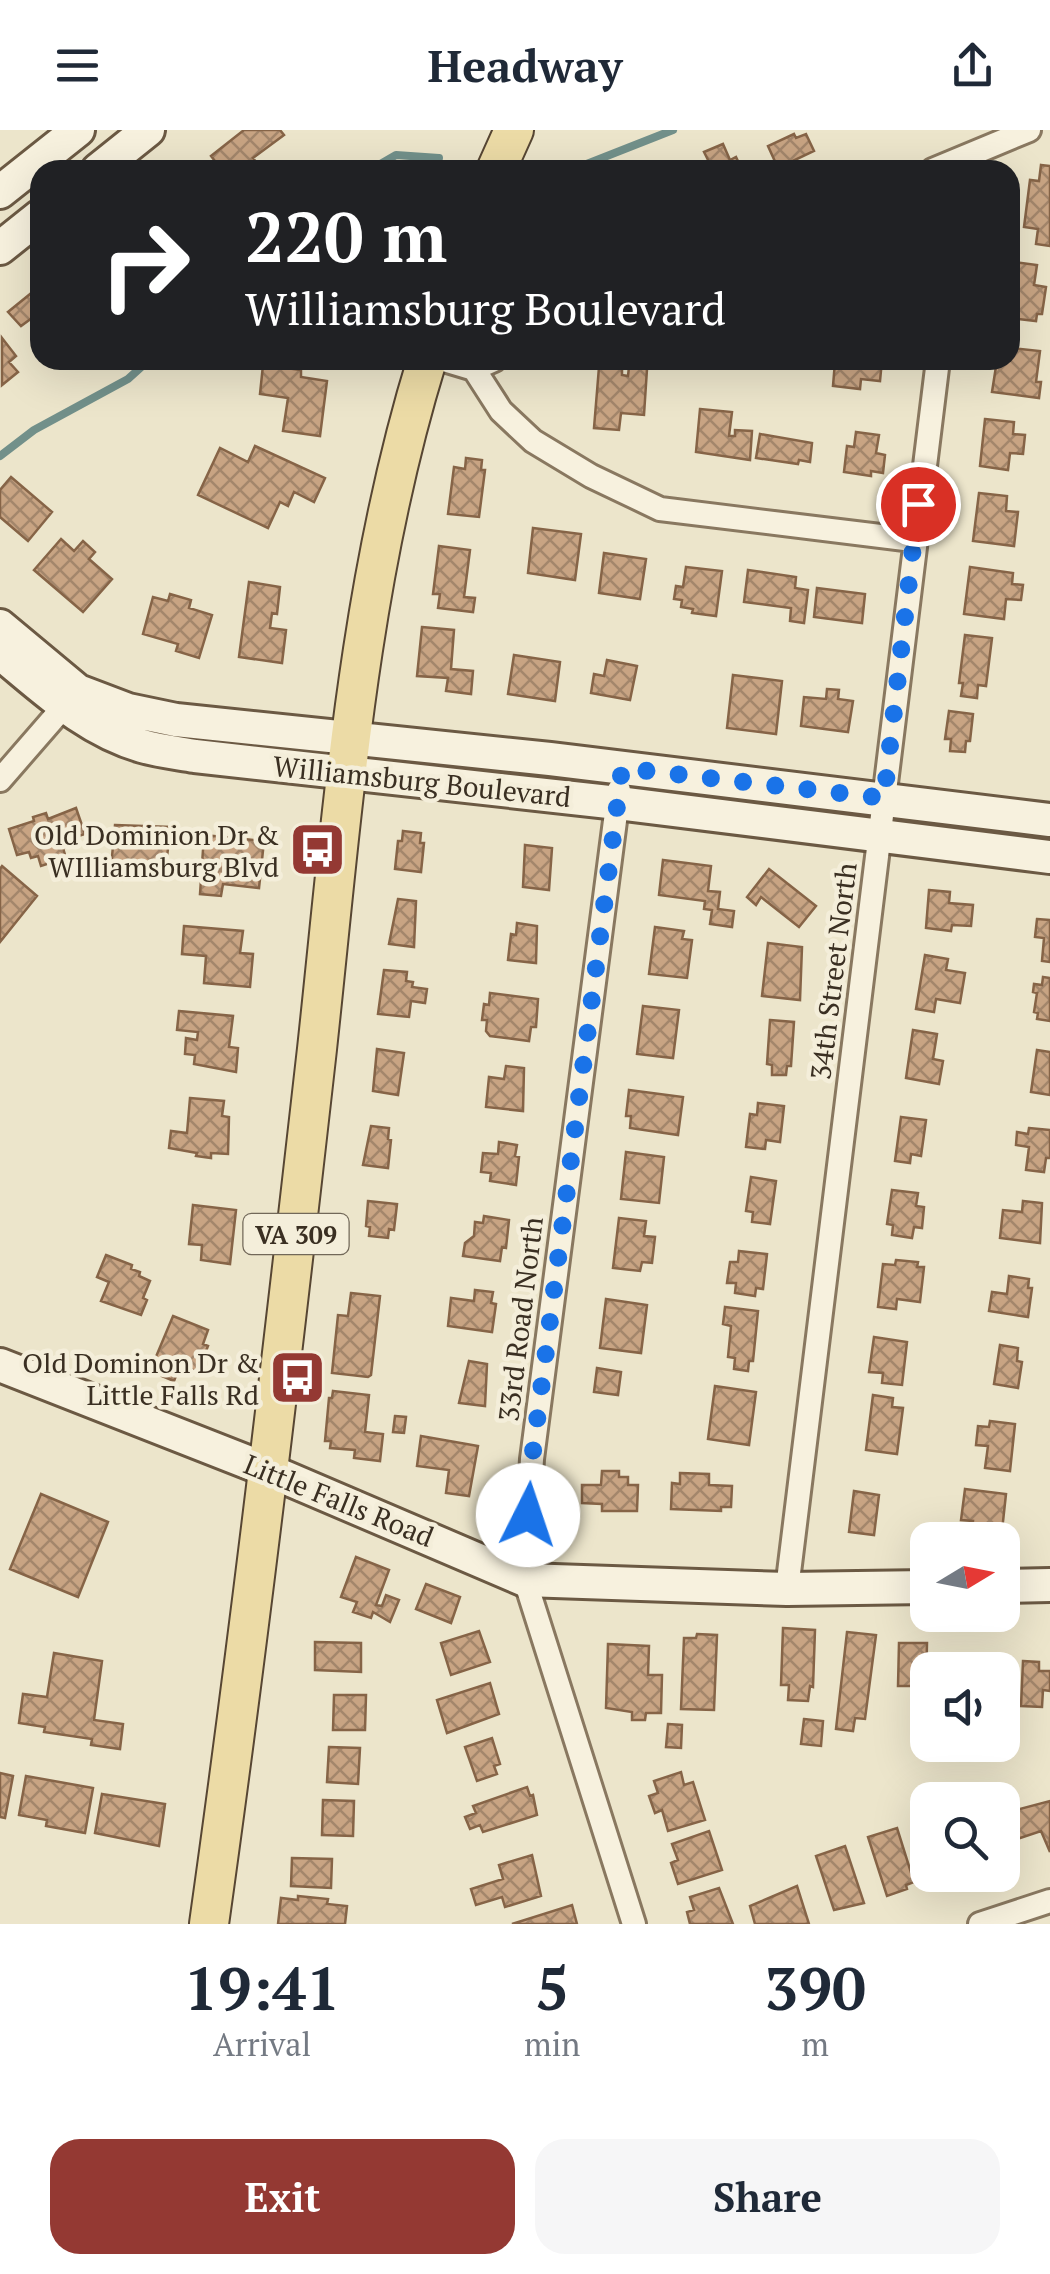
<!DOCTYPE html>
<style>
body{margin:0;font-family:"PT Serif",serif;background:#f6f6f7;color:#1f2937;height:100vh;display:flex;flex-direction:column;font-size:38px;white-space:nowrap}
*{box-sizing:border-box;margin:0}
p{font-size:32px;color:#747a83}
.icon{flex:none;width:55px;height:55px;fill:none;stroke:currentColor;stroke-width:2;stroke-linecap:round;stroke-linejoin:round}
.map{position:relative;height:1794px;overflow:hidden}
.sheet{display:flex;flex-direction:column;background:#fff;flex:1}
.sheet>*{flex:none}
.guide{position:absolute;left:30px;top:30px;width:990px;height:210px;border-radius:30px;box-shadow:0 10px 40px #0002;background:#202124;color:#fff;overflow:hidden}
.needle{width:65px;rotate:80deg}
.tools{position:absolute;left:910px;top:1392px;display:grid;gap:20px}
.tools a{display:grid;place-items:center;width:110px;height:110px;border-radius:20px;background:#fff;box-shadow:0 10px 40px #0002;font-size:50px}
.pin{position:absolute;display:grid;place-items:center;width:85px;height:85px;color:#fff;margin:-42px;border:5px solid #fff;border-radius:50%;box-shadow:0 2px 10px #0007}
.me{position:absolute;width:110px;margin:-55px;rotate:4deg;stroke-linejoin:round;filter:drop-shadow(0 0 8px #0008)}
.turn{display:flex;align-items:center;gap:35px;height:210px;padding:0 50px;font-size:45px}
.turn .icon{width:130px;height:130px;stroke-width:2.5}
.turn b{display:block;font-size:70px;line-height:85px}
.eta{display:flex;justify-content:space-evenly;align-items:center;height:170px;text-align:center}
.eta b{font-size:60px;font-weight:700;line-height:70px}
.button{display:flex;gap:20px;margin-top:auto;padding:20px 50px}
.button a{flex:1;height:115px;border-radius:30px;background:#943933;color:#fff;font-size:40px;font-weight:700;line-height:115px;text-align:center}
.button a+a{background:#f6f6f7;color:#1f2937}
header{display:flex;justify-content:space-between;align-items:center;height:130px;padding:0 50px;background:#fff;font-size:45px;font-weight:700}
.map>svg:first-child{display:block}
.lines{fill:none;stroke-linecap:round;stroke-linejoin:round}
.stream{stroke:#72908a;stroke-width:8}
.building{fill:url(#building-cross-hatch);stroke:#866447;stroke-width:2.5}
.street-casing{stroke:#897860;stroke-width:28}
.secondary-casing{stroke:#6b5943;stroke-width:38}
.primary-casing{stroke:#574633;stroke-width:42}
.street{stroke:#f7f1de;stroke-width:22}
.secondary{stroke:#f7f1de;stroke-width:32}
.primary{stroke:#ecdba6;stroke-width:38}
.route{stroke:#1a73e8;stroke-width:18;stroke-dasharray:0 32.4}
.labels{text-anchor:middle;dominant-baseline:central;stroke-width:9;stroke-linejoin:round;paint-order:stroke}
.shield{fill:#f4eeda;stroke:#726859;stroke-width:2.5}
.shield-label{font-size:25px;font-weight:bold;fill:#3a2f22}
.street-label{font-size:28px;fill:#3a2f22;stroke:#f4eeda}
.poi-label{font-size:28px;fill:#3a2f22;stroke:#f4eeda;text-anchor:end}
</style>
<header><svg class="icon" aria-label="menu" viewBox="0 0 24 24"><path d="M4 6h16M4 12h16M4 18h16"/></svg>Headway<svg class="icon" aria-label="share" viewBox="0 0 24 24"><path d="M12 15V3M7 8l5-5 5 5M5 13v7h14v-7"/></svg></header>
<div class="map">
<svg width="1050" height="1794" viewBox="0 0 1050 1794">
<defs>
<pattern id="building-cross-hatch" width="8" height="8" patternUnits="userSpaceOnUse" patternTransform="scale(2.5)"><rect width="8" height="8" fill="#c8a483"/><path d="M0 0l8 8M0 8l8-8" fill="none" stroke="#a3866b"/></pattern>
</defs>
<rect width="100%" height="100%" fill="#ece5cb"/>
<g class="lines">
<path class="stream" d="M 370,40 L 396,25 L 439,28
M 538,40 L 579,37 L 673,0
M 0,326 L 34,300 L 128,249 L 149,230"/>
</g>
<path class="building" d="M 244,0 L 280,0 L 284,5 L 253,28 L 262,40 L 222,40 L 211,26 Z
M 794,4 L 796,8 L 806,4 L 814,21 L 778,38 L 768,16 Z
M 723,14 L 730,30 L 736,27 L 742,40 L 694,40 L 709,32 L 704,22 Z
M 1041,35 L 1050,36 L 1050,116 L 1036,114 L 1038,99 L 1024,97 L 1030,50 L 1039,51 Z
M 1014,132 L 1037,135 L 1034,155 L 1046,157 L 1042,184 L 1037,184 L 1036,191 L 1010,188 L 1010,140 L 1013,141 Z
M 40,156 L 40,182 L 21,196 L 8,182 Z
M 2,208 L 16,226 L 9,232 L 18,242 L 2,255 Z
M 1010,218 L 1040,221 L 1036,252 L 1041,252 L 1039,268 L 992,262 L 997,230 L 1010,230 Z
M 843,230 L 882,230 L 880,251 L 861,249 L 860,259 L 833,256 L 835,232 L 843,233 Z
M 263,235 L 301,240 L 301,247 L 327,251 L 320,306 L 283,301 L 288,268 L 260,264 Z
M 599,237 L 622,239 L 622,245 L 628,246 L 629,237 L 647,239 L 644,285 L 621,283 L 619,300 L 594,298 Z
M 700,279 L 732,282 L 729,306 L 735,306 L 735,300 L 752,301 L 750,330 L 696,322 Z
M 985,289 L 1014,292 L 1013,304 L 1025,305 L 1023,324 L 1010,323 L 1008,340 L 980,336 Z
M 856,302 L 879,305 L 876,323 L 885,325 L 883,343 L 871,341 L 871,346 L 844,342 L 847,316 L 854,317 Z
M 760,304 L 812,313 L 810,332 L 799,330 L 798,334 L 756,328 Z
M 255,316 L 325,348 L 314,372 L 294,362 L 288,376 L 280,372 L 268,398 L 198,365 L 220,318 L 248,332 Z
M 466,328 L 482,330 L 481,340 L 485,340 L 479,387 L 448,384 L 454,337 L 465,339 Z
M 11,347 L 52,382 L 28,411 L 0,387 L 0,360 Z
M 979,363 L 1007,366 L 1006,381 L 1018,382 L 1014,416 L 973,411 Z
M 533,398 L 581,404 L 575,450 L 528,443 Z
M 61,409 L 74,421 L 83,411 L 95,422 L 89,429 L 112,449 L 83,482 L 34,440 Z
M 439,416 L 470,420 L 464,467 L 475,468 L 473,482 L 438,478 L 440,464 L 433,464 Z
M 604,423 L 646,429 L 640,469 L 599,463 Z
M 686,437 L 722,441 L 716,486 L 692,483 L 693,479 L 681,477 L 682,470 L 674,469 L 676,456 L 683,457 Z
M 970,437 L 1013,443 L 1012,454 L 1023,455 L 1021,470 L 1006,469 L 1004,489 L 964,484 Z
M 748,440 L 796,447 L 795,458 L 808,460 L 804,493 L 790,491 L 791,478 L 744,472 Z
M 249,452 L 280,457 L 277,484 L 272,483 L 270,498 L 286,500 L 282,533 L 239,527 Z
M 817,458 L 865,464 L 862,493 L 814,487 Z
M 170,464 L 191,470 L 189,478 L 212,485 L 199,528 L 176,521 L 178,514 L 143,504 L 153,467 L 168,471 Z
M 422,497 L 454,500 L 451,539 L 473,541 L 471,564 L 446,561 L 448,548 L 417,546 Z
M 965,505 L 992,508 L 986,556 L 978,555 L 977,568 L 961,566 L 963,553 L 959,553 Z
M 514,525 L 560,532 L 555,571 L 508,564 Z
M 607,530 L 637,536 L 630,570 L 591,563 L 594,544 L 604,546 Z
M 733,545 L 782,551 L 776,604 L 727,598 Z
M 827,559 L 839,560 L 838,569 L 853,571 L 848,602 L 801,596 L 804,567 L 826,569 Z
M 949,581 L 973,584 L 970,611 L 966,611 L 965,622 L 950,621 L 951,609 L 945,609 Z
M 76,678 L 85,704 L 72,708 L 74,714 L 63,718 L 66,728 L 41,736 L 38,726 L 31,728 L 29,722 L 17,725 L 9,699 L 34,691 L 33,687 L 46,683 L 48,689 Z
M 115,695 L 171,697 L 165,741 L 111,737 Z
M 403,701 L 421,703 L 420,713 L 424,713 L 421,742 L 395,739 L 398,711 L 402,711 Z
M 204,705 L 264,711 L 259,758 L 223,754 L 221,766 L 200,764 Z
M 525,715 L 552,718 L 549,760 L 523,757 Z
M 663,730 L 711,736 L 708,761 L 720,762 L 718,779 L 734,781 L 732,797 L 710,794 L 712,780 L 704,779 L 705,771 L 659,765 Z
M 2,736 L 37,766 L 0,812 L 0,739 Z
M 769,739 L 816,776 L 799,797 L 761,767 L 756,775 L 747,767 Z
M 929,760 L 950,762 L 949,773 L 973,775 L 971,796 L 952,795 L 951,801 L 926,798 Z
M 398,769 L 416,771 L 414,817 L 389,814 Z
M 1037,789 L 1050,790 L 1050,832 L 1042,831 L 1044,808 L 1035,807 Z
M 517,793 L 537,796 L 536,833 L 508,830 L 511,804 L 516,805 Z
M 184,796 L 243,801 L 240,823 L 253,824 L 250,857 L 204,853 L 206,826 L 182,824 Z
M 655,797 L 684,801 L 682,809 L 692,810 L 687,848 L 649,844 Z
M 768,813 L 802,817 L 800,870 L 762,866 Z
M 925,825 L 948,829 L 946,840 L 965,843 L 960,873 L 936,869 L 934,882 L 916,879 Z
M 384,840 L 407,842 L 406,851 L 413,852 L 412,857 L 427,859 L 425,873 L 411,871 L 409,887 L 378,884 Z
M 1043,847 L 1050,848 L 1050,891 L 1037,889 L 1038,883 L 1034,882 L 1037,863 L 1033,862 L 1034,854 L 1042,855 Z
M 490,863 L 538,869 L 536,897 L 531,897 L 529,911 L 490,906 L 486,901 L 487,890 L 482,890 L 484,874 L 489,875 Z
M 643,876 L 679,880 L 673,928 L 637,924 Z
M 179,881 L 233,886 L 229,917 L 238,918 L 236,942 L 194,934 L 195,925 L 185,924 L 186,908 L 197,910 L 198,902 L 177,900 Z
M 770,890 L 794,892 L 791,936 L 787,936 L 786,945 L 772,945 L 772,935 L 767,934 Z
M 913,900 L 937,904 L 933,929 L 943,931 L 939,954 L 906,948 Z
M 377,919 L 404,923 L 398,965 L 373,961 Z
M 1037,920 L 1050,922 L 1050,965 L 1031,962 Z
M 506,936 L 524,938 L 523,981 L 486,977 L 489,947 L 504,949 Z
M 629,960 L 683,967 L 678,1005 L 630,998 L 631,986 L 626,986 Z
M 190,968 L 224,971 L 222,986 L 229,987 L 228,1024 L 211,1023 L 211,1028 L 196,1026 L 197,1023 L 169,1018 L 171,1001 L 187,1003 Z
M 758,973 L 784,976 L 780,1012 L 766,1010 L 765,1019 L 746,1017 L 750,984 L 757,985 Z
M 901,987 L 926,990 L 921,1026 L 911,1024 L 910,1033 L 895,1031 Z
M 371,996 L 389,998 L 388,1009 L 391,1010 L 388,1038 L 363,1035 Z
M 1029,998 L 1050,1000 L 1050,1028 L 1046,1028 L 1044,1042 L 1026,1040 L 1029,1017 L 1016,1015 L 1017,1002 L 1028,1004 Z
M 499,1012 L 517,1015 L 515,1026 L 519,1027 L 516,1055 L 490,1051 L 491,1043 L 481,1042 L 483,1023 L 498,1024 Z
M 626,1022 L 664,1027 L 659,1073 L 621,1069 Z
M 751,1047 L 776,1051 L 770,1094 L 752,1092 L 753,1082 L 746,1081 Z
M 892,1060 L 918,1063 L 916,1076 L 924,1077 L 922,1098 L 914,1097 L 912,1108 L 892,1105 L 893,1095 L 887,1094 Z
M 368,1071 L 397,1074 L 394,1100 L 389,1099 L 388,1108 L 369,1106 L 370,1097 L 366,1096 Z
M 1023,1071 L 1042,1073 L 1040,1113 L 1000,1108 L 1003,1080 L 1022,1082 Z
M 193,1075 L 236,1080 L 230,1134 L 201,1130 L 202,1115 L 189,1114 Z
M 484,1086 L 509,1090 L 506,1118 L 502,1117 L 500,1131 L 463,1126 L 465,1113 L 474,1106 L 475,1092 L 483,1093 Z
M 619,1088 L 646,1091 L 644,1106 L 655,1107 L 652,1133 L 642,1132 L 640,1141 L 613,1138 Z
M 739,1121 L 767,1124 L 763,1159 L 756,1158 L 755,1166 L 735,1163 L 736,1153 L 727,1153 L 730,1132 L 738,1132 Z
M 106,1125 L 132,1135 L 131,1139 L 140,1142 L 139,1146 L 150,1151 L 143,1168 L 147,1170 L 141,1185 L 101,1171 L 109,1152 L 97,1147 Z
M 896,1130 L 918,1132 L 917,1137 L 924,1137 L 920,1172 L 897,1169 L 896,1179 L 878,1177 L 883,1134 L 895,1135 Z
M 1009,1146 L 1029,1149 L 1028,1158 L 1032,1158 L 1028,1187 L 989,1181 L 992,1162 L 1007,1164 Z
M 475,1160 L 493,1162 L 491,1173 L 496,1174 L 492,1202 L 448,1196 L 451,1168 L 474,1171 Z
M 351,1163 L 380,1166 L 371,1245 L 368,1247 L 332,1243 L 338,1185 L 348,1186 Z
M 606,1169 L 647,1175 L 641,1223 L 600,1218 Z
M 725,1177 L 758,1181 L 753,1231 L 749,1231 L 748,1241 L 734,1239 L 735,1228 L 728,1227 L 731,1196 L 723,1194 Z
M 173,1186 L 208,1200 L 203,1214 L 208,1216 L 204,1226 L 207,1228 L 201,1243 L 180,1235 L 174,1251 L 150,1241 Z
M 874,1207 L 907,1212 L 902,1255 L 882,1253 L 883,1243 L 869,1242 Z
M 1000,1215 L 1018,1218 L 1017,1231 L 1022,1232 L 1018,1258 L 994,1254 Z
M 469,1231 L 487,1234 L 485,1276 L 459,1273 Z
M 597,1238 L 621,1242 L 618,1265 L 594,1262 Z
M 715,1256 L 756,1262 L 749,1315 L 708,1309 Z
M 333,1261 L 369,1265 L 365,1302 L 383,1304 L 380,1331 L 354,1328 L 355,1320 L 330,1318 L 331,1311 L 325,1311 L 329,1268 L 332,1268 Z
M 873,1265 L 893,1268 L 892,1277 L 903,1278 L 897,1324 L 866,1320 Z
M 395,1286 L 406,1287 L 404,1303 L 393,1302 Z
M 990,1291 L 1015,1294 L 1010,1341 L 985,1338 L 988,1316 L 976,1315 L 978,1296 L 989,1297 Z
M 421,1306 L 478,1316 L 469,1366 L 446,1363 L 449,1340 L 417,1336 Z
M 602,1341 L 619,1341 L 619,1347 L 628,1347 L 628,1355 L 638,1355 L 637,1381 L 602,1381 L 602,1374 L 582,1373 L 582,1355 L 601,1355 Z
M 680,1343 L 709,1344 L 709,1355 L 732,1356 L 731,1377 L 721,1377 L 721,1381 L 671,1379 L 672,1353 L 680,1354 Z
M 965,1359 L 1006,1364 L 1001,1410 L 971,1406 L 973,1391 L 961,1390 Z
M 854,1361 L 879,1365 L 874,1405 L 849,1402 Z
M 41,1364 L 108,1392 L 78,1467 L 10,1439 Z
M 356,1427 L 389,1440 L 376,1475 L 382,1476 L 386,1465 L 399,1470 L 390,1492 L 373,1482 L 371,1488 L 353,1482 L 357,1472 L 341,1467 Z
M 426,1454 L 460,1467 L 451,1493 L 416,1479 Z
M 783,1498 L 815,1500 L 813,1557 L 810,1556 L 808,1571 L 788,1570 L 789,1555 L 781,1555 Z
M 479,1501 L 490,1532 L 451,1545 L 441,1513 Z
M 847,1502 L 876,1505 L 865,1589 L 855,1588 L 853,1601 L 836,1599 Z
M 697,1504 L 717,1505 L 714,1580 L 681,1579 L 684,1508 L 696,1508 Z
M 315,1512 L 361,1513 L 361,1542 L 315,1540 Z
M 899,1513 L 927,1513 L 926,1556 L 898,1556 Z
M 608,1514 L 649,1516 L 648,1545 L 662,1545 L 661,1583 L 646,1583 L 645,1590 L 632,1590 L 632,1582 L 606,1578 Z
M 54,1523 L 102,1531 L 94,1590 L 123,1594 L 120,1619 L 91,1615 L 92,1609 L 44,1602 L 45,1597 L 19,1593 L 23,1564 L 47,1567 Z
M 1023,1531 L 1039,1532 L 1039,1541 L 1050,1541 L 1050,1561 L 1043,1560 L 1042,1577 L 1021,1576 Z
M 490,1553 L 499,1584 L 447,1603 L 437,1570 Z
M 334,1565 L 366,1565 L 365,1600 L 333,1600 Z
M 804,1589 L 823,1591 L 821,1616 L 801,1614 Z
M 668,1594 L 682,1595 L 681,1618 L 666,1617 Z
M 492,1608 L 500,1634 L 494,1636 L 497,1644 L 477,1651 L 465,1617 Z
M 329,1617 L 360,1618 L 358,1654 L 327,1652 Z
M 681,1642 L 684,1655 L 693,1652 L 705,1690 L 668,1701 L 662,1680 L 655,1683 L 649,1666 L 658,1663 L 654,1651 Z
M 0,1643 L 13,1646 L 5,1688 L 0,1687 Z
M 26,1646 L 93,1658 L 85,1703 L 46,1696 L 47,1690 L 19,1685 Z
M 527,1657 L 530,1666 L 533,1665 L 537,1685 L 483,1702 L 480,1695 L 470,1699 L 465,1687 L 476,1683 L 473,1676 Z
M 102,1664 L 165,1674 L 159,1716 L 95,1703 Z
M 1012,1666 L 1016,1680 L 1050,1671 L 1050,1722 L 1041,1701 L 1002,1714 L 1000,1670 Z
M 323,1670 L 354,1671 L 353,1706 L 322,1705 Z
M 897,1698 L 914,1752 L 906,1755 L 907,1759 L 887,1766 L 868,1707 Z
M 709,1701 L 722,1740 L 678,1754 L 671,1733 L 678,1730 L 672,1714 Z
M 845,1716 L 864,1773 L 834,1780 L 816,1726 Z
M 532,1725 L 541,1766 L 505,1777 L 502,1767 L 476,1775 L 471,1759 L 503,1749 L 499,1735 Z
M 292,1728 L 332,1729 L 331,1758 L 291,1756 Z
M 797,1756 L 809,1794 L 755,1794 L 750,1776 Z
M 719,1758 L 733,1794 L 690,1794 L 687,1782 L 694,1780 L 690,1767 Z
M 298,1766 L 328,1769 L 327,1774 L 347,1776 L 345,1794 L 278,1794 L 281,1768 L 298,1770 Z
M 572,1775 L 577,1794 L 512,1794 Z"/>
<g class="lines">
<defs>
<path id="street" d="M 933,40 L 1029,0
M 444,230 L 474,239 L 494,230
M 474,239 L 501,281 L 533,311 L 591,346 L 660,379 L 913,410
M 0,650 L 73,566
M 619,660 L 532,1329 L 525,1450 L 634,1794
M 787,1459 L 938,230
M 980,1794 L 1050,1771"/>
<path id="secondary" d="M 98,40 L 148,0
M 0,62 L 78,0
M 0,118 L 40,86
M 0,496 L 78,561 L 128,580 L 176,590 L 550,629 L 1050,690
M 0,523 C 44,559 86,600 142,616 C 159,621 178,623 195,626 L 618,673 L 1050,727
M 0,1235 L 270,1341 L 525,1450 L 787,1459 L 928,1457
M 1002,1456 L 1050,1455"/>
<path id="primary" d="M 496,40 L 514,0
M 209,1794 C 250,1503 284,1211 317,919 C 342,688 358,453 427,230"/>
</defs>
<use href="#street" class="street-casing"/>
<use href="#secondary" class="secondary-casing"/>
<use href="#primary" class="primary-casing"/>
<use href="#street" class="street"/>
<use href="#secondary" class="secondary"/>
<use href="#primary" class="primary"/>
</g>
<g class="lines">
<path class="route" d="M 528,1385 L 532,1329 L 622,638 L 884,668 L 918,374"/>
</g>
<defs>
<symbol id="bus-square" viewBox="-11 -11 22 22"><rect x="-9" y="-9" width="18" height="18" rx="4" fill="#943933" stroke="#f4eeda"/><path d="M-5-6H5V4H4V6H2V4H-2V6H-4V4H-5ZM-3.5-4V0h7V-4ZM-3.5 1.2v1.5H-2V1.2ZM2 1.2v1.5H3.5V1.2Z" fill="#fff"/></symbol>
</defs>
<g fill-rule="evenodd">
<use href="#bus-square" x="286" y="688" width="63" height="63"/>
<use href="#bus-square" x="266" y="1216" width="63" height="63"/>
</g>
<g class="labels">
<rect class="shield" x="243.5" y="1084" width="105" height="40" rx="8"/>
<g class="shield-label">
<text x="296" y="1104">VA 309</text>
</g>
<g class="street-label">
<text transform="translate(422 651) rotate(6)">Williamsburg Boulevard</text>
<text transform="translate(833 841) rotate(-83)">34th Street North</text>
<text transform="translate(520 1189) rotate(-83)">33rd Road North</text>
<text transform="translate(339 1370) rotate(22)">Little Falls Road</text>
</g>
<g class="poi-label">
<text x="279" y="704">Old Dominion Dr &amp;<tspan x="279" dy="32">WIlliamsburg Blvd</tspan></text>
<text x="259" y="1232">Old Dominon Dr &amp;<tspan x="259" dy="32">Little Falls Rd</tspan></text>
</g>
</g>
</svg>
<div class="tools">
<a><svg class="needle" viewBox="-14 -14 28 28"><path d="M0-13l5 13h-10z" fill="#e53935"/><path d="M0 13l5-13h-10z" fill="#747a83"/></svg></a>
<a><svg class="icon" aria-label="sound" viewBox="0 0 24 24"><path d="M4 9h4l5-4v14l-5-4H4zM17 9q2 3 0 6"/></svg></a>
<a><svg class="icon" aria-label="search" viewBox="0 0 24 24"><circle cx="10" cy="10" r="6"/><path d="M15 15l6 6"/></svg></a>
</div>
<div class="pin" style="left:918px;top:374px;background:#d93025"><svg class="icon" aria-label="arrive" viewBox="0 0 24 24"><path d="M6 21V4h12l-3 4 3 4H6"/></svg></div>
<svg class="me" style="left:528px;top:1385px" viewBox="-20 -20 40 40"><circle r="19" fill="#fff"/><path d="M0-13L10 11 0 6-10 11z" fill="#1a73e8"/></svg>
<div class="guide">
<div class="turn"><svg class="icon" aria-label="right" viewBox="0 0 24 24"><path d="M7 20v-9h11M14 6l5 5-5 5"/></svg><div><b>220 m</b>Williamsburg Boulevard</div></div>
</div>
</div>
<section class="sheet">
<div class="eta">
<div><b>19:41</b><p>Arrival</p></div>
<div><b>5</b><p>min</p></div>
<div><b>390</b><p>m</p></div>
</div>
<div class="button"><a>Exit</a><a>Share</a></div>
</section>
